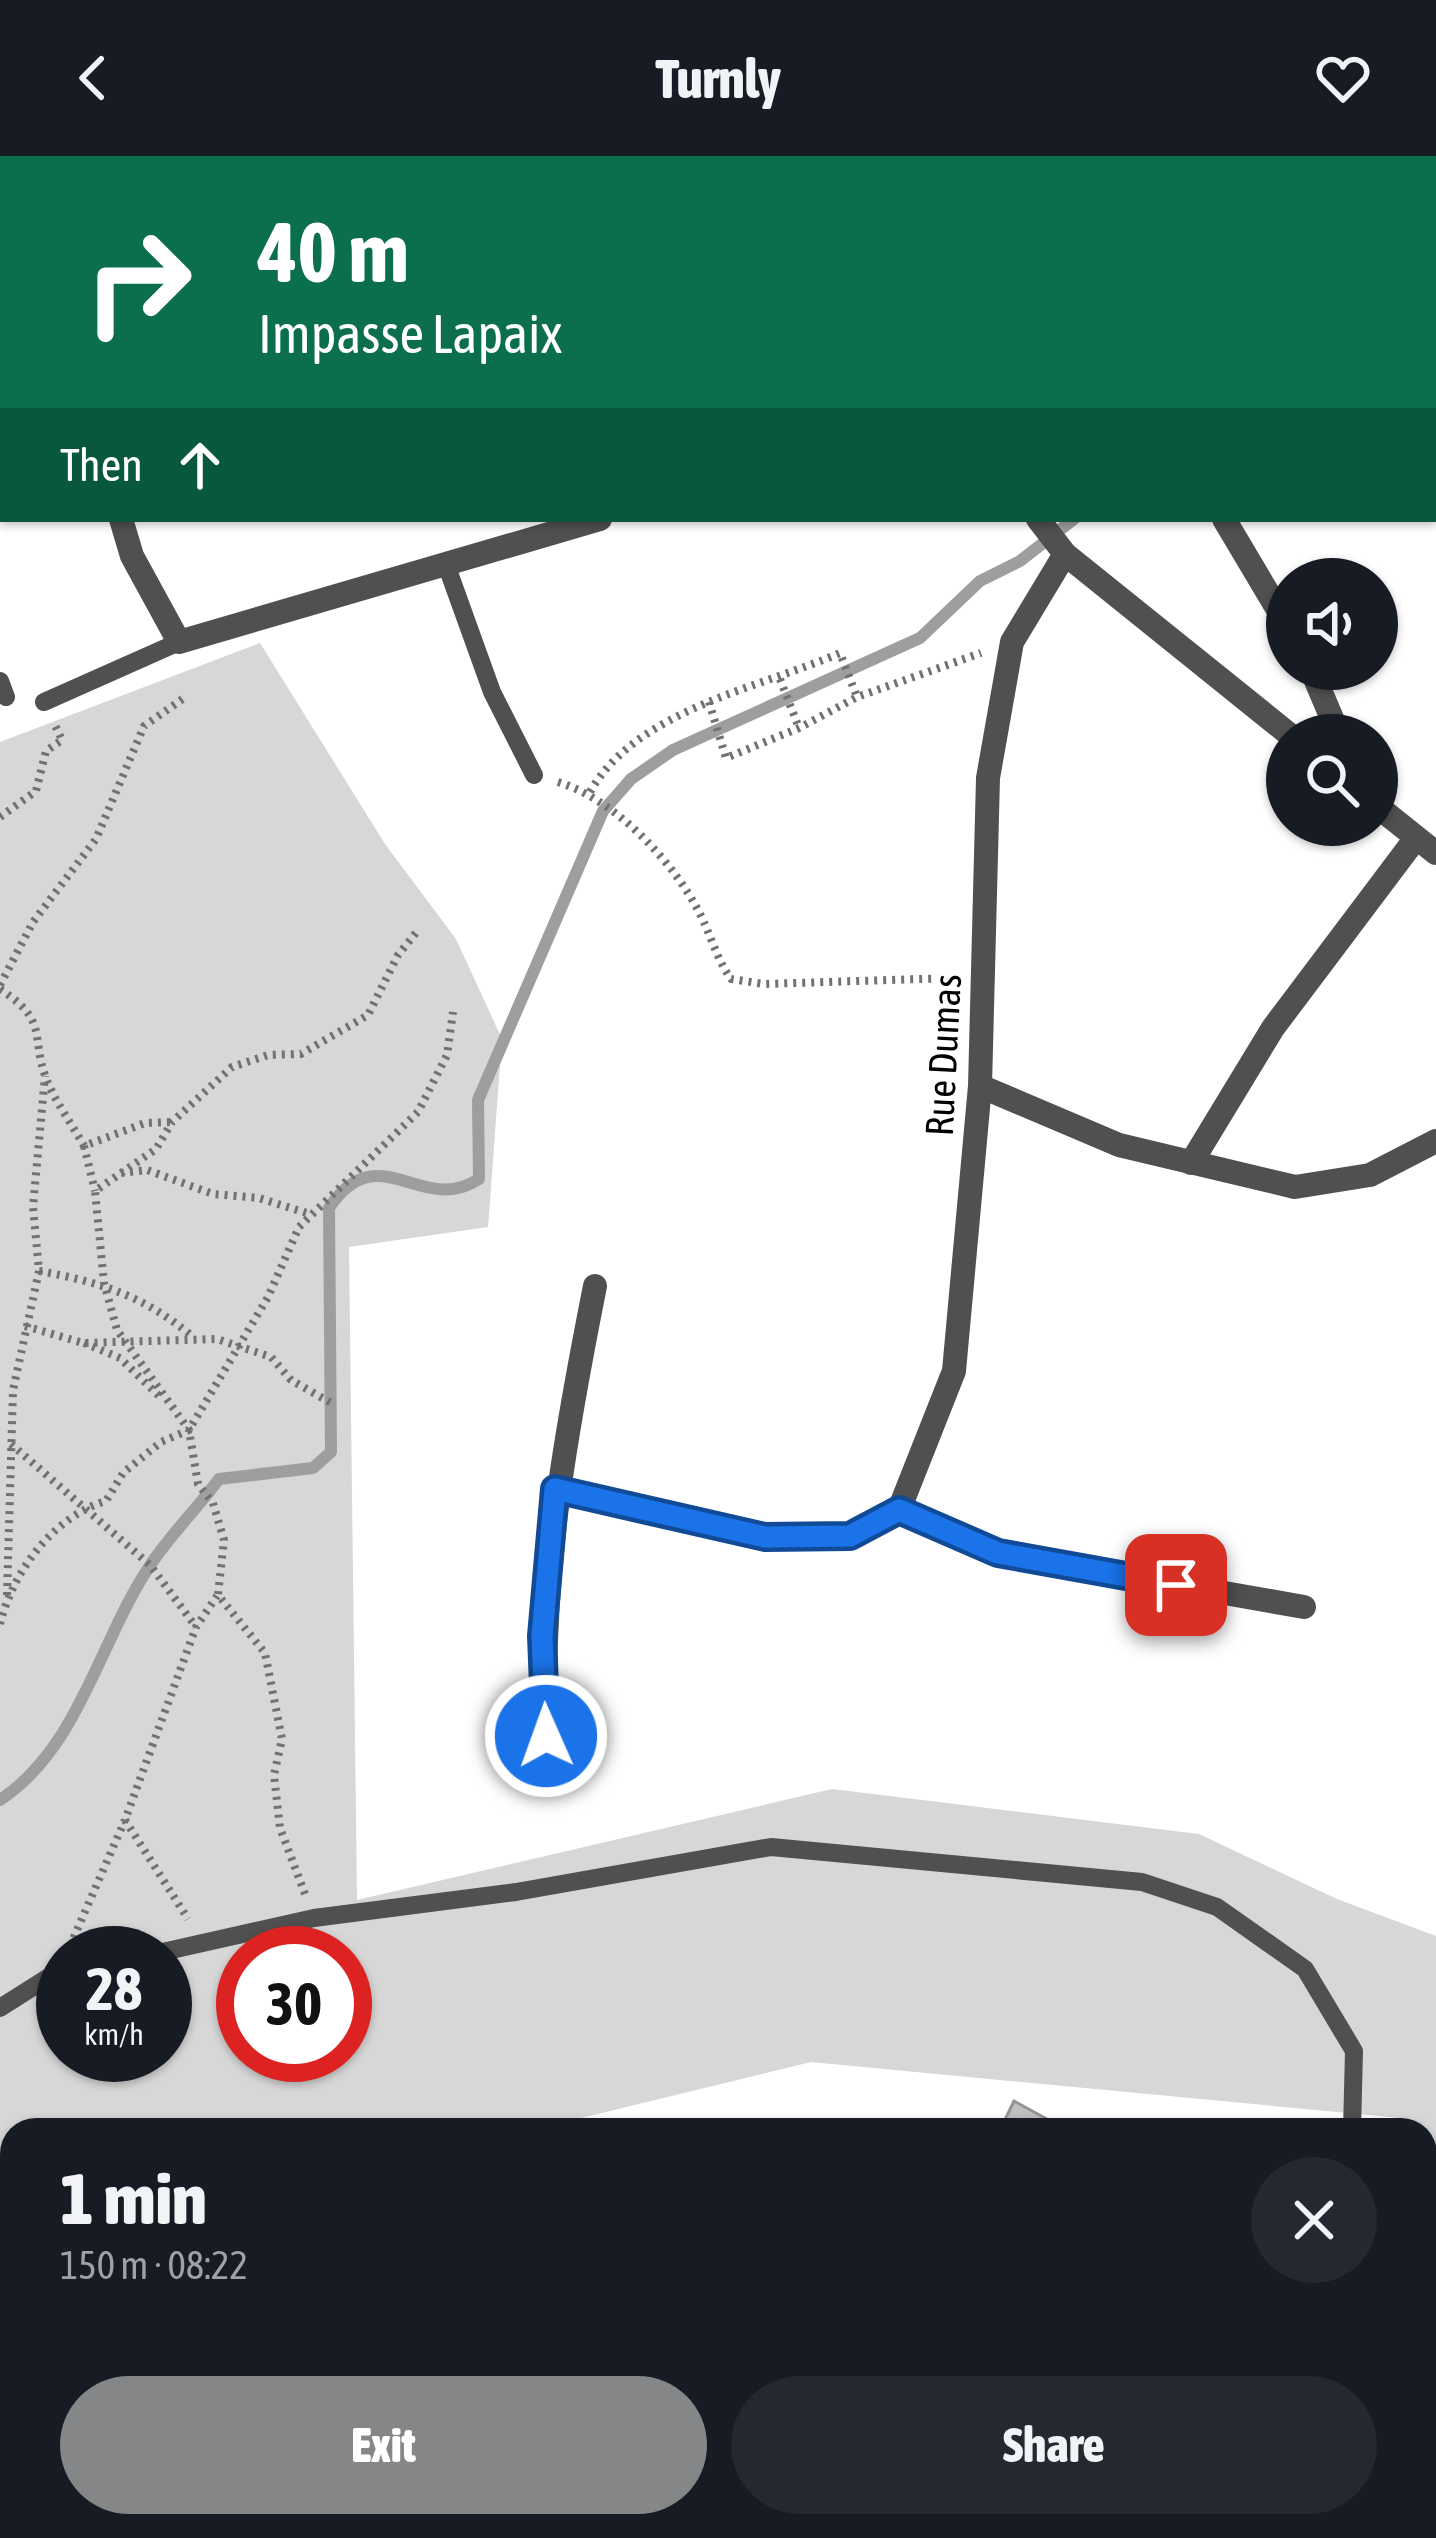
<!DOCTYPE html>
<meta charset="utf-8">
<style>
body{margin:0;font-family:"Asap Condensed",sans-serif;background:#242831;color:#f1f3f6;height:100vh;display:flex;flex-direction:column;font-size:45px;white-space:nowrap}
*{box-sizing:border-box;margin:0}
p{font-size:39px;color:#9ea1a6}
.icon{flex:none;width:66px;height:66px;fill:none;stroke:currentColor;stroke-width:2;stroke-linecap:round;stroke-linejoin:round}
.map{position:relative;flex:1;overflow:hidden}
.panel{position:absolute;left:0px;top:1962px;width:1437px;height:420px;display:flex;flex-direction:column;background:#171b24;border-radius:36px 36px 0 0;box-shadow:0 3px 9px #0004}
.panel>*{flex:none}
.hud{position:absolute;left:0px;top:0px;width:1437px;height:366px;box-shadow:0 3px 9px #0004;background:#0b6e4f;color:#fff;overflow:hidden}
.tools{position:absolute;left:1266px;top:402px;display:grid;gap:24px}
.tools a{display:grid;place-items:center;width:132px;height:132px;border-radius:50%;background:#171b24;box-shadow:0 3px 9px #0004;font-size:60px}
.speed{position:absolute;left:36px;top:1770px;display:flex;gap:24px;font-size:60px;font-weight:700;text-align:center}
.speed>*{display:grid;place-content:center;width:156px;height:156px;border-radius:50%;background:#171b24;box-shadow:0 3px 9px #0004;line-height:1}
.speed small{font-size:30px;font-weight:400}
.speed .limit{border:18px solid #d22;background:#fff;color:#111}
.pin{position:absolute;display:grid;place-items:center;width:102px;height:102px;color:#fff;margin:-51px;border-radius:24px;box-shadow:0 6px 18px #0006}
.me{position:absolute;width:132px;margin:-66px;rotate:358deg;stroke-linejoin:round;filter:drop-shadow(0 0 9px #0008)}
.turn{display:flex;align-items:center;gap:42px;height:252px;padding:0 60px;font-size:54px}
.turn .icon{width:156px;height:156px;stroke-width:2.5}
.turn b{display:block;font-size:84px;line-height:102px}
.then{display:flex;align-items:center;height:114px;padding:0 60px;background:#0003;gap:24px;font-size:45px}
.round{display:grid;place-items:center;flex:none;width:126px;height:126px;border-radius:63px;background:#242831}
.head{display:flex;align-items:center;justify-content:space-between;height:204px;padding:0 60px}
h1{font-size:72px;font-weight:800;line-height:90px}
.action{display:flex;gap:24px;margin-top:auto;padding:24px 60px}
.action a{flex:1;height:138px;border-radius:72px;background:#858687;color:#fff;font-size:48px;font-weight:800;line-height:138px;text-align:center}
.action a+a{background:#242831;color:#f1f3f6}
header{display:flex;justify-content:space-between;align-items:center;height:156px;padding:0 60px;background:#171b24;font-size:54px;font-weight:800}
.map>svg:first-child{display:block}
.green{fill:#d7d7d7;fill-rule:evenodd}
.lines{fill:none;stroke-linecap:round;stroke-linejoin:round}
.stream{stroke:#9e9e9e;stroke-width:12}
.building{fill:#c0c0c0;stroke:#949494;stroke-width:3}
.path{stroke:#727272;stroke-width:8;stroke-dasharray:3 6;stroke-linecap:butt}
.service{stroke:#505050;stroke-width:18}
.minor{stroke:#505050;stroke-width:24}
.route-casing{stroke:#114b97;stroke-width:30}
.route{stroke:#1a73e8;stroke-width:21}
.labels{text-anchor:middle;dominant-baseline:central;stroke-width:9;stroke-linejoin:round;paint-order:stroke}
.street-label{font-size:39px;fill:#000;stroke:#fff}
</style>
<header><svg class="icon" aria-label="back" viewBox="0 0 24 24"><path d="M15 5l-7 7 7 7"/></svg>Turnly<svg class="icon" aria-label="heart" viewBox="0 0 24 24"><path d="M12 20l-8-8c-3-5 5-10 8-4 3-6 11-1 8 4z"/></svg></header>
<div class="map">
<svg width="1436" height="2382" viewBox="0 0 1436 2382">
<rect width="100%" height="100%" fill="#fff"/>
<path class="green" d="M 260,487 L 385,688 L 456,783 L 502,883 L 488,1071 L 349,1091 L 357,1744 L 832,1633 L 1199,1678 L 1337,1743 L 1436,1780 L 1436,2075 L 1425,2112 L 1425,1974 L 1396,1974 L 1400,1962 L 811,1906 L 532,1974 L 12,1974 L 12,2370 L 29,2370 L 23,2382 L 0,2382 L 0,586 ZM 63,1797 L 165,1797 L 165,1899 L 63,1899 ZM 243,1797 L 345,1797 L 345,1899 L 243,1899 Z"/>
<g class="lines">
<path class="stream" d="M 1434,154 L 1436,153
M 0,1644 C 79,1592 99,1486 149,1411 C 169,1380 197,1353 219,1323 L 313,1312 L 331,1296 L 329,1052 C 379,978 421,1061 479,1023 L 478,944 L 603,655 L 631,623 L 673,594 L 920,482 L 980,425 L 1020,405 L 1074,363"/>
</g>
<path class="building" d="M 1014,1945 L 1067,1974 L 1000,1974 Z
M 357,2370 L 537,2370 L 530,2382 L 350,2382 Z
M 595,2370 L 845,2370 L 838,2382 L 588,2382 Z
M 959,2370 L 1151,2370 L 1144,2382 L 982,2382 Z"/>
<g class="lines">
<path class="path" d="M 780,523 L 799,572
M 709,546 L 726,602 L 799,572 L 857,541 L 981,497
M 558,626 C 614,643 672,704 699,756 C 711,779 716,802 731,823 L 764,828 L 953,822
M 590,636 C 636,554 759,532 840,497 L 857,541
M 0,661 L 36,635 L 46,595 L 62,584 L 54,567
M 0,829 L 33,766 L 96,683 L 144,570 L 184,542
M 0,833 C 50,866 30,880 46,922 C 55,946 72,968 84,990 L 145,967 L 172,966
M 84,990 L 95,1035
M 121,1017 L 147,1014 L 213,1038 L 259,1042 L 310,1058
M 39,1115 C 100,1126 144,1140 192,1180
M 25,1170 L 83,1187 L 217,1183 L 271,1201 L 291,1224 L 333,1248
M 84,1187 L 120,1202 L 159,1240
M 11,1288 L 150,1409 L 196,1471
M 7,1439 L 13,1234 L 39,1115 L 33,1051 L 45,920
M 0,1468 C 13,1415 53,1361 106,1345 L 123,1317 L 161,1286 L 189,1274 L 268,1141 L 299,1071 L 418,956 L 447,899 L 453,856
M 125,1664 L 188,1763
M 305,1738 L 280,1672 L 274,1619 L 282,1583 L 265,1497 L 218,1439 L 224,1384 L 213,1347 L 198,1328 L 189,1274 L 117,1174 L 104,1127 L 95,1035 L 156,993 L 172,966 L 232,911 L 268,899 L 301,898 L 368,859 L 398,799 L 419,773
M 70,1790 L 125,1664 L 196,1471 L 217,1440"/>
<path class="service" d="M 447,411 L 492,536 L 534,619
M 0,525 L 6,541
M 44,546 L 179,486
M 158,1797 L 314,1762 L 516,1736 L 771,1691 L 1142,1726 L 1217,1751 L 1305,1813 L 1354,1895 L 1352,1974
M 0,1852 L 63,1812
M 0,2363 L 25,2382
M 1170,2382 L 1177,2370"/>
<path class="minor" d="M 907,0 L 907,3
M 983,0 L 985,3
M 686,3 L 688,0
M 0,231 L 3,231
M 121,363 L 132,400 L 179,486 L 600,363
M 1038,363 L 1065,398 L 1290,579
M 1224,363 L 1287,469
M 1311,513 L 1339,579
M 1377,650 L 1436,697
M 980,930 L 1119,989 L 1295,1031 L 1370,1019 L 1436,985
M 1191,1007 L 1273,872 L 1416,682
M 555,1333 L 765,1381 L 850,1380 L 899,1354 L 954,1215 L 980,930 L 988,622 L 1012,486 L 1065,398
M 899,1354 L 998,1397 L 1304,1451
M 546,1580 C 540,1420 564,1286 595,1130"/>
</g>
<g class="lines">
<defs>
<path id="route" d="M 546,1580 L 542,1480 L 555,1333 L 765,1381 L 850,1380 L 899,1354 L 998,1397 L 1176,1429"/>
</defs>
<use href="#route" class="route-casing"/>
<use href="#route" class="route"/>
</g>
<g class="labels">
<g class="street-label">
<text transform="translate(943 899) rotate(-87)">Rue Dumas</text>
</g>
</g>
</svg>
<div class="tools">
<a><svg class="icon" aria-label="sound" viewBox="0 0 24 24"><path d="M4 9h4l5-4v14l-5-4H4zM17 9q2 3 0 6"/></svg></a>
<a><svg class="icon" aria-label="search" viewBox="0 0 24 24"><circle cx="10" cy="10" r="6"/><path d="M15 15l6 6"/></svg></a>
</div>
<div class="speed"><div>28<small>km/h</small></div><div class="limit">30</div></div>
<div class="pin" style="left:1176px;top:1429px;background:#d93025"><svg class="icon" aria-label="arrive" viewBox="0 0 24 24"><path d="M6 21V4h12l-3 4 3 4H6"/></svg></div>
<svg class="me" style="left:546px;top:1580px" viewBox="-20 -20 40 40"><circle r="17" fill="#1a73e8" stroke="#fff" stroke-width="3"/><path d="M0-11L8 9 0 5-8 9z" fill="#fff"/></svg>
<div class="hud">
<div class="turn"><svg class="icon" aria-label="right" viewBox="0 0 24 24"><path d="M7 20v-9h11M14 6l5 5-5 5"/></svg><div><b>40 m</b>Impasse Lapaix</div></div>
<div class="then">Then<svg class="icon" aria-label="ahead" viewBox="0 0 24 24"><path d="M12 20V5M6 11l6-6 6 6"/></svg></div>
</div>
<section class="panel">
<div class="head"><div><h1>1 min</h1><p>150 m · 08:22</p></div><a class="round"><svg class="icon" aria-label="close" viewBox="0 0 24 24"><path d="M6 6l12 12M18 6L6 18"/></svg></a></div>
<div class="action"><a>Exit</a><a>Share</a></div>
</section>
</div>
